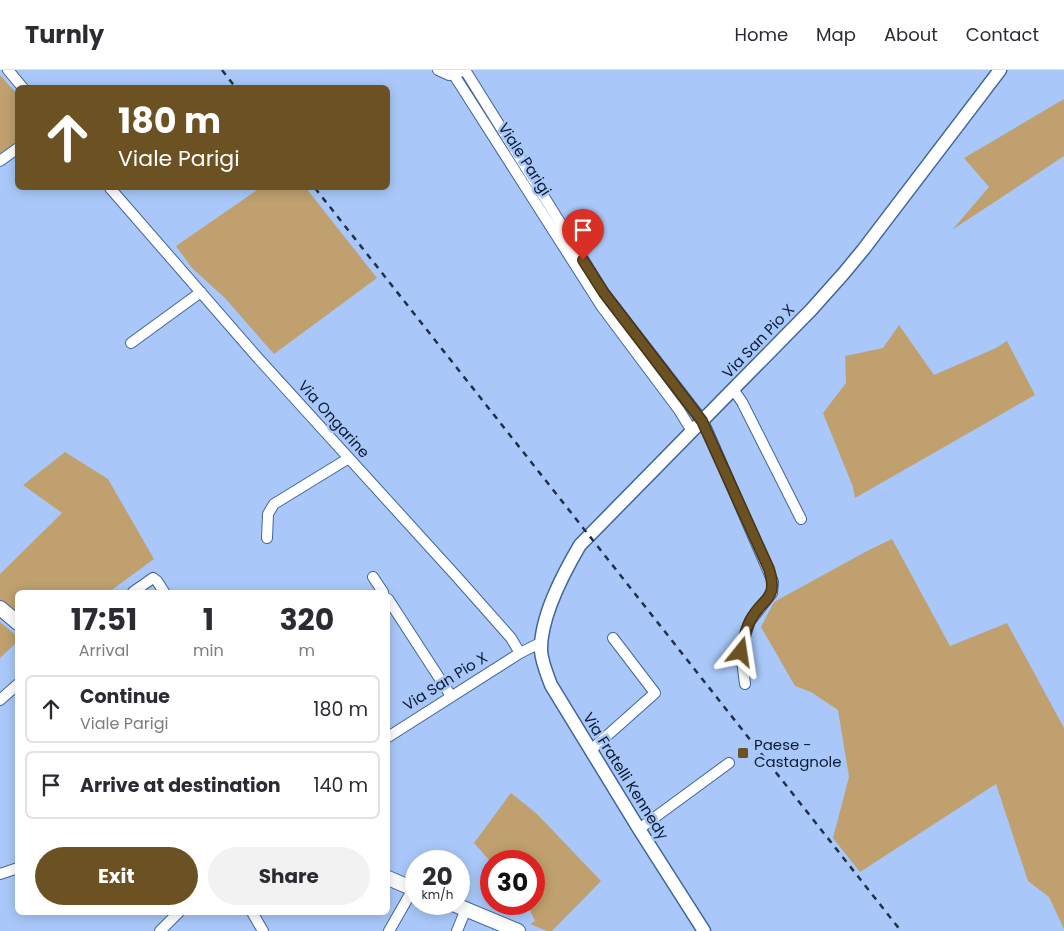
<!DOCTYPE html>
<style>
body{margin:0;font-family:Poppins,sans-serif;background:#f2f2f3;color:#2b2b33;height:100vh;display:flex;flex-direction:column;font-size:19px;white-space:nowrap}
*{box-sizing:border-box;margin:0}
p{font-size:16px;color:#7c7c81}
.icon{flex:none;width:28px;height:28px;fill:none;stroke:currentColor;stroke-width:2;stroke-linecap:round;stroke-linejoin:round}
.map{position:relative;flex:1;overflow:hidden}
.drawer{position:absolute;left:15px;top:520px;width:375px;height:325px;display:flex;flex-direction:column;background:#fff;border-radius:8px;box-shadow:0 2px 12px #0003}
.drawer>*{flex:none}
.hud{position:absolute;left:15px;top:15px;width:375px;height:105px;border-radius:8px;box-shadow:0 2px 12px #0003;background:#6c5123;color:#fff;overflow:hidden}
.speed{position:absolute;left:405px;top:780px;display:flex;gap:10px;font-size:25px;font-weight:700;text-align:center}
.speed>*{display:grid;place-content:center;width:65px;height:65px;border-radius:50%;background:#fff;box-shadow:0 2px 12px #0003;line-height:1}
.speed small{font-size:12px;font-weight:400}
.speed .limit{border:8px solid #d22;background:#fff;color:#111}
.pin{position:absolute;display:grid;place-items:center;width:42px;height:42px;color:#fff;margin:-51px -21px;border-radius:50% 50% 50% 0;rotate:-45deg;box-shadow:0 0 5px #0007}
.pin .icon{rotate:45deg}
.me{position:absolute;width:55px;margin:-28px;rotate:15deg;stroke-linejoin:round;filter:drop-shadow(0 0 4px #0008)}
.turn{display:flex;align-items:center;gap:18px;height:105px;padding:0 20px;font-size:22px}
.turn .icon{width:65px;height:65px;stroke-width:2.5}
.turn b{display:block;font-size:35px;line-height:42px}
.eta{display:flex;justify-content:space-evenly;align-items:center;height:85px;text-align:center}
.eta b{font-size:30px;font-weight:700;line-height:35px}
.primary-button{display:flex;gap:10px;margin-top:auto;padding:10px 20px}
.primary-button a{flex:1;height:58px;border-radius:30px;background:#6c5123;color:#fff;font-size:20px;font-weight:700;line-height:58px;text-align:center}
.primary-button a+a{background:#f2f2f3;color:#2b2b33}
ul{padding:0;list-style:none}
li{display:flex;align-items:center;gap:15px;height:68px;margin:0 10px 8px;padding:0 10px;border:2px solid #e1e1e2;border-radius:8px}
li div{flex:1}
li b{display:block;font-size:19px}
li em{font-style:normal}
header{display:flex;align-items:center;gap:30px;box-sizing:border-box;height:70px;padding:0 25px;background:#fff;border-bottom:1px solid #e1e1e2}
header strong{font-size:24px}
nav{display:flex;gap:28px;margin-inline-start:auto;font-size:18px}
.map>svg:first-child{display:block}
.green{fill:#bfa06e}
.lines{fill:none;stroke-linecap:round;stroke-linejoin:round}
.minor-casing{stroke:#41649b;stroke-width:12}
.tertiary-casing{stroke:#41649b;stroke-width:15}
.secondary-casing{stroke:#41649b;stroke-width:16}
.minor{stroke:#fff;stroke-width:10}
.tertiary{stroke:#fff;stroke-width:12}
.secondary{stroke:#fff;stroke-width:14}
.rail{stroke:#1f304a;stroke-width:2.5;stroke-dasharray:6 6;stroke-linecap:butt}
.route-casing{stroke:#463517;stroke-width:12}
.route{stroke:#6c5123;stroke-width:9}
.poi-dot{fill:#6c5123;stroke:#a9c8f9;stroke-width:2}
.labels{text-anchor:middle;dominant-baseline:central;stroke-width:5;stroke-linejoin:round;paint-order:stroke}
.street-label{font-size:15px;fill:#0b1a30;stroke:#a9c8f9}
.poi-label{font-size:15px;fill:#0b1a30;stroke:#a9c8f9;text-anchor:start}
</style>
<header>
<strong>Turnly</strong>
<nav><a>Home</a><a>Map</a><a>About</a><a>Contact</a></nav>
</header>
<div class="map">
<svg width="1064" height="861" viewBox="0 0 1064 861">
<rect width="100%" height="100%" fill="#a9c8f9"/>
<path class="green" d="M 0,5 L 17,24 L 18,72 L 0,83 Z
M 1064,29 L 1064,86 L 952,160 L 989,117 L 964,88 Z
M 260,118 L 306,118 L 377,208 L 274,284 L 225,228 L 192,198 L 176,176 Z
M 899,255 L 934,305 L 996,278 L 1007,271 L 1035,325 L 855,428 L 853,417 L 823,343 L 846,313 L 845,286 L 883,278 Z
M 65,382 L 108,409 L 154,489 L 109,522 L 18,522 L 17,545 L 0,531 L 0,504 L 62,443 L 23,415 Z
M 892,469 L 950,576 L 1007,553 L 1064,658 L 1064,859 L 1049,827 L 1028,811 L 996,714 L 860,802 L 833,768 L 849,707 L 838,640 L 811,622 L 795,616 L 761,557 L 774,532 L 867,481 Z
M 0,552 L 18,567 L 17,572 L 0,588 Z
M 511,723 L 537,744 L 601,811 L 552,861 L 547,861 L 530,854 L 535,851 L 527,834 L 534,834 L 534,791 L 491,792 L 474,773 Z"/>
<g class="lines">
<defs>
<path id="minor" d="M 8,0 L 23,18
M 438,0 L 449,5 L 460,2
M 465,0 L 604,223 L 703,351 L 708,362 L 773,512 L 772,523 L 750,551 L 745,566 L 741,582 L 745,614
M 454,5 L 602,237 L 679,340 L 692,361
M 0,91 L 18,78
M 110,118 L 257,287 L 457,507 L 511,568 L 520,583 L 542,572
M 131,273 L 201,222
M 733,319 L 742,332 L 801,449
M 267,468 L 268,444 L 274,434 L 349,388
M 373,507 L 383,522
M 133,522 L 153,508 L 157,511 L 164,522
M 388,529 L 451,626
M 0,630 L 18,614
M 388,667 L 520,583
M 591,680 L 655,623 L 613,568
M 639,759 L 729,693
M 0,804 L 18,798
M 252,842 L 263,861
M 160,861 L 179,842
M 389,861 L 413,819
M 457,861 L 466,839"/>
<path id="tertiary" d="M 704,861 L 639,759 L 551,615 C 547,604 542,593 541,581 C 540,547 563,504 580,475 L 811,240 L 844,203 L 863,180 L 1000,0"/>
<path id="secondary" d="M 0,538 L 18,553
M 388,808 L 416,820
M 453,834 L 518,861"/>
</defs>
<use href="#minor" class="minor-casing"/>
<use href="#tertiary" class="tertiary-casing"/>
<use href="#secondary" class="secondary-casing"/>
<use href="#minor" class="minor"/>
<use href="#tertiary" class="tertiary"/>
<use href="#secondary" class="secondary"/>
<path class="rail" d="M 222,0 L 236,18
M 315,118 L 901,861"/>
</g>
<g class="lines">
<defs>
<path id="route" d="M 583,190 L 604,223 L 702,351 L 769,499 C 779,531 762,527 750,551 C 745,560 743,572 741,582"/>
</defs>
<use href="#route" class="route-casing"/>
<use href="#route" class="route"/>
</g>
<rect class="poi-dot" x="737" y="677" width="12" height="12" rx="2.5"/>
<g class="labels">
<g class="street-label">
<text transform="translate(525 89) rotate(57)">Viale Parigi</text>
<text transform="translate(758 271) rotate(-46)">Via San Pio X</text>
<text transform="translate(334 349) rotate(48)">Via Ongarine</text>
<text transform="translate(445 611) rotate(-32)">Via San Pio X</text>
<text transform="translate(626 706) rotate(58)">Via Fratelli Kennedy</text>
</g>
<g class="poi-label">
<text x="754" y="674">Paese -<tspan x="754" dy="17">Castagnole</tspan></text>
</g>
</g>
</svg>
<div class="speed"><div>20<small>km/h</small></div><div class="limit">30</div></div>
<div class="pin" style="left:583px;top:190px;background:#d93025"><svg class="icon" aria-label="arrive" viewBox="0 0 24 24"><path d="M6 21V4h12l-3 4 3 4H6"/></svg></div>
<svg class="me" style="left:741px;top:582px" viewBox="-20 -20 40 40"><path d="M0-17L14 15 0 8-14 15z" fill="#6c5123" stroke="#fff" stroke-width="4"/></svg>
<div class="hud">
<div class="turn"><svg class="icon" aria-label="ahead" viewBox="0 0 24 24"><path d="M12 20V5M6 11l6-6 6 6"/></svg><div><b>180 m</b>Viale Parigi</div></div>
</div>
<section class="drawer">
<div class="eta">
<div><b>17:51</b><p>Arrival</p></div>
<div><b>1</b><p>min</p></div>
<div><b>320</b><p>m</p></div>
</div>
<ul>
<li><svg class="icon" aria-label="ahead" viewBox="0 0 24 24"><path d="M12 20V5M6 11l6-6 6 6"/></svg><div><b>Continue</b><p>Viale Parigi</p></div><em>180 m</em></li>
<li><svg class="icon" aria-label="arrive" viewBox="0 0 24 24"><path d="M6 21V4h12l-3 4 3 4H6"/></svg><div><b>Arrive at destination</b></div><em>140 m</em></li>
</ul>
<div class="primary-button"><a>Exit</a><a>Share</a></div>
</section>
</div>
